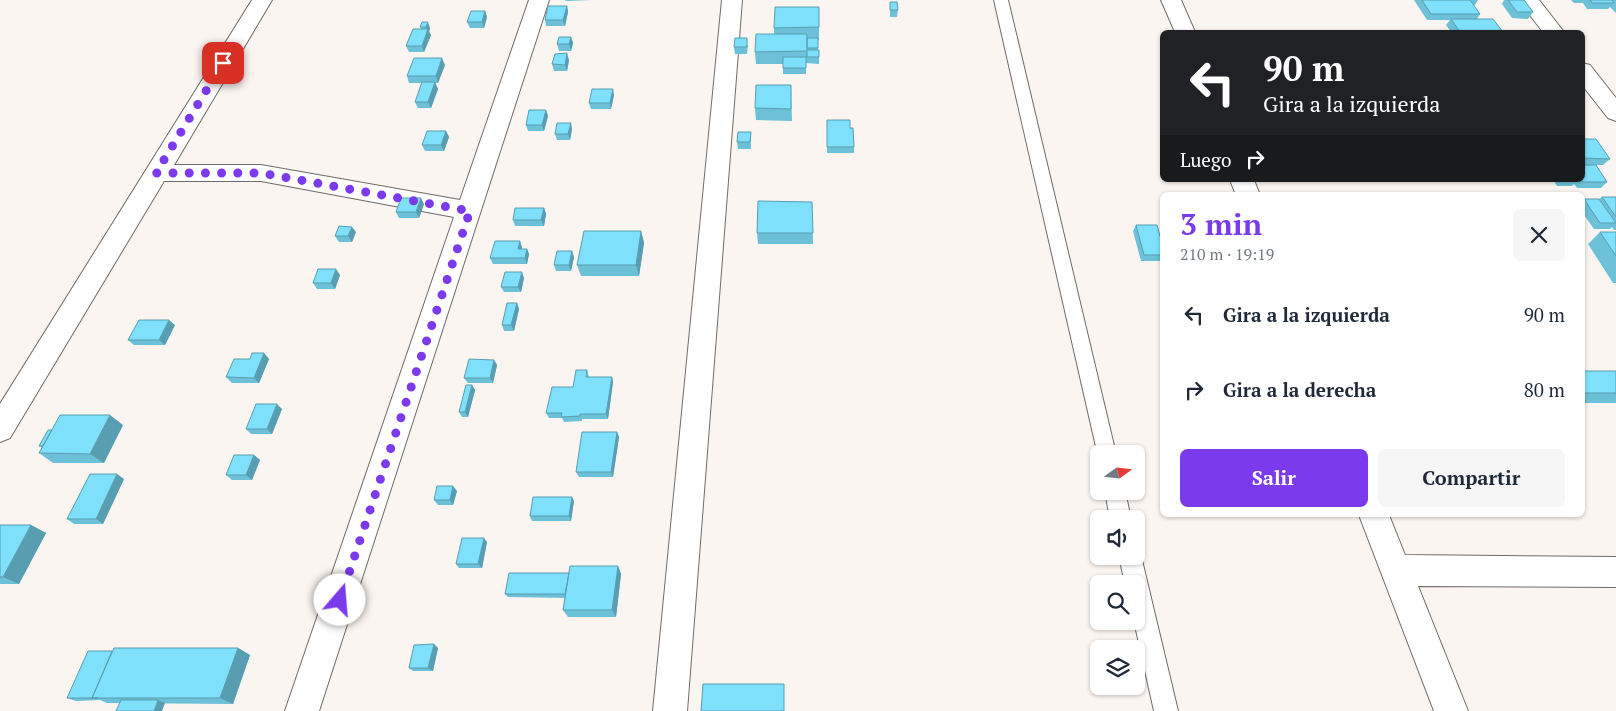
<!DOCTYPE html>
<html lang="es">
<meta charset="utf-8">
<style>
body{margin:0;font-family:"PT Serif",serif;background:#f6f6f7;color:#1f2937;height:100vh;display:flex;flex-direction:column;font-size:19px;white-space:nowrap}
*{box-sizing:border-box;margin:0}
p{font-size:16px;color:#747a83}
.icon{flex:none;width:28px;height:28px;fill:none;stroke:currentColor;stroke-width:2;stroke-linecap:round;stroke-linejoin:round}
.map{position:relative;flex:1;overflow:hidden}
.sheet{position:absolute;left:1160px;top:192px;width:425px;height:325px;display:flex;flex-direction:column;background:#fff;border-radius:8px;box-shadow:0 1px 4px #0004}
.sheet>*{flex:none}
.hud{position:absolute;left:1160px;top:30px;width:425px;height:152px;border-radius:8px;box-shadow:0 1px 4px #0004;background:#202124;color:#fff;overflow:hidden}
.needle{width:32px;rotate:75deg}
.controls{position:absolute;left:1090px;top:445px;display:grid;gap:10px}
.controls a{display:grid;place-items:center;width:55px;height:55px;border-radius:8px;background:#fff;box-shadow:0 1px 4px #0004;font-size:25px}
.pin{position:absolute;display:grid;place-items:center;width:42px;height:42px;color:#fff;margin:-21px;border-radius:10px;box-shadow:0 2px 8px #0006}
.me{position:absolute;width:55px;margin:-28px;rotate:18deg;stroke-linejoin:round;filter:drop-shadow(0 0 4px #0008)}
.turn{display:flex;align-items:center;gap:18px;height:105px;padding:0 20px;font-size:22px}
.turn .icon{width:65px;height:65px;stroke-width:2.5}
.turn b{display:block;font-size:35px;line-height:42px}
.then{display:flex;align-items:center;height:48px;padding:0 20px;background:#0003;gap:10px;font-size:19px}
.round{display:grid;place-items:center;flex:none;width:52px;height:52px;border-radius:8px;background:#f6f6f7}
.overview{display:flex;align-items:center;justify-content:space-between;height:85px;padding:0 20px}
h1{font-size:30px;font-weight:800;line-height:38px;color:#7c3aed}
.primary-button{display:flex;gap:10px;margin-top:auto;padding:10px 20px}
.primary-button a{flex:1;height:58px;border-radius:8px;background:#7c3aed;color:#fff;font-size:20px;font-weight:800;line-height:58px;text-align:center}
.primary-button a+a{background:#f6f6f7;color:#1f2937}
ul{padding:0;list-style:none}
li{display:flex;align-items:center;gap:15px;height:75px;padding:0 20px}
li div{flex:1}
li b{display:block;font-size:19px}
li em{font-style:normal}
.map>svg:first-child{display:block}
.lines{fill:none;stroke-linecap:round;stroke-linejoin:round}
.lane-casing{stroke:#716b68;stroke-width:2}
.street-casing{stroke:#716b68;stroke-width:2}
.lane{fill:#fff;fill-rule:evenodd}
.street{fill:#fff;fill-rule:evenodd}
.wall{fill:#6cc1d8}
.shaded-wall{fill:#589db0}
.building{fill:#7ee0fb;stroke:#589db0}
.route{stroke:#7c3aed;stroke-width:9;stroke-dasharray:0 16.2}
</style>
<div class="map">
<svg width="1616" height="711" viewBox="0 0 1616 711">
<rect width="100%" height="100%" fill="#fbf5f1"/>
<g class="lines">
<defs>
<path id="lane" d="M 994,0 L 1008,0 L 1116,454 L 1099,454 L 1099,460 Z
M 1105,491 L 1125,491 L 1131,519 L 1110,519 Z
M 1136,548 L 1141,556 L 1178,711 L 1154,711 L 1134,621 L 1136,621 L 1136,584 L 1125,584 L 1119,556 L 1136,556 Z"/>
<path id="street" d="M 252,0 L 272,0 L 174,165 L 261,165 L 460,200 L 529,0 L 549,0 L 319,711 L 285,711 L 454,217 L 261,181 L 164,181 L 10,438 L 0,442 L 0,404 Z
M 722,0 L 742,0 L 687,711 L 653,711 Z
M 1161,0 L 1181,0 L 1195,32 L 1175,32 Z
M 1518,0 L 1539,0 L 1564,32 L 1543,32 Z
M 1582,63 L 1590,65 L 1616,98 L 1616,121 L 1608,118 L 1582,85 Z
M 1230,180 L 1254,180 L 1260,195 L 1236,195 Z
M 1359,515 L 1389,515 L 1405,555 L 1616,557 L 1616,587 L 1418,586 L 1468,711 L 1434,711 Z"/>
</defs>
<use href="#lane" class="lane-casing"/>
<use href="#street" class="street-casing"/>
<use href="#lane" class="lane"/>
<use href="#street" class="street"/>
</g>
<path class="wall" d="M 565,0 L 592,0 L 566,1 Z
M 1414,0 L 1478,0 L 1475,5 L 1473,5 L 1480,14 L 1477,19 L 1503,32 L 1451,32 L 1446,25 L 1450,20 L 1427,20 Z
M 1504,0 L 1524,0 L 1533,12 L 1528,19 L 1512,18 L 1502,4 Z
M 1571,0 L 1616,0 L 1616,13 L 1610,7 L 1608,9 L 1587,9 L 1583,3 L 1574,3 Z
M 890,2 L 898,10 L 897,17 L 890,17 Z
M 567,6 L 568,12 L 565,26 L 546,26 L 545,20 Z
M 819,7 L 819,40 L 818,40 L 818,50 L 819,50 L 819,64 L 806,63 L 806,74 L 783,74 L 783,64 L 756,64 L 755,52 L 774,34 L 774,28 Z
M 485,11 L 487,17 L 484,28 L 470,28 L 467,22 Z
M 422,22 L 430,28 L 429,32 L 431,35 L 424,52 L 409,52 L 406,46 L 421,29 L 420,27 Z
M 571,37 L 573,43 L 571,51 L 559,51 L 557,44 Z
M 748,45 L 747,54 L 735,54 L 734,47 Z
M 569,60 L 567,71 L 554,71 L 552,64 Z
M 445,65 L 438,83 L 435,83 L 438,89 L 431,108 L 418,108 L 415,102 L 422,83 L 409,83 L 407,76 Z
M 791,85 L 792,121 L 756,120 L 755,108 Z
M 614,95 L 611,109 L 591,109 L 589,103 Z
M 546,110 L 548,116 L 544,131 L 528,131 L 526,125 Z
M 827,120 L 850,128 L 854,147 L 854,153 L 827,153 Z
M 572,129 L 570,140 L 557,140 L 555,134 Z
M 446,131 L 449,137 L 444,151 L 425,151 L 422,145 Z
M 751,132 L 751,149 L 738,149 L 737,142 Z
M 1582,139 L 1610,159 L 1603,165 L 1582,165 Z
M 1553,180 L 1582,180 L 1607,182 L 1601,188 L 1577,188 L 1574,184 L 1572,186 L 1557,186 Z
M 1602,197 L 1616,197 L 1616,230 L 1614,230 L 1612,227 L 1610,229 L 1594,229 L 1582,212 L 1582,200 L 1584,199 L 1599,199 Z
M 812,202 L 813,244 L 758,244 L 757,233 Z
M 424,204 L 419,218 L 399,218 L 396,212 Z
M 544,208 L 546,214 L 544,226 L 515,226 L 513,220 Z
M 1136,225 L 1162,255 L 1162,261 L 1141,261 L 1133,231 Z
M 641,231 L 644,243 L 639,276 L 581,276 L 577,265 Z
M 356,232 L 352,242 L 339,242 L 335,236 Z
M 1600,232 L 1616,232 L 1616,283 L 1613,283 L 1588,244 Z
M 522,247 L 522,249 L 527,249 L 529,254 L 527,264 L 493,264 L 490,258 Z
M 574,257 L 571,271 L 556,271 L 554,265 Z
M 340,275 L 335,289 L 317,289 L 313,283 Z
M 524,278 L 521,292 L 504,292 L 501,287 Z
M 517,303 L 519,309 L 514,331 L 504,331 L 502,325 Z
M 175,325 L 165,345 L 134,345 L 128,340 Z
M 264,353 L 269,359 L 259,383 L 232,383 L 226,377 L 250,359 Z
M 494,360 L 497,365 L 493,383 L 468,383 L 464,378 Z
M 587,370 L 589,377 L 612,377 L 613,382 L 608,419 L 582,419 L 582,421 L 564,422 L 562,418 L 549,418 L 546,413 L 573,387 Z
M 1582,371 L 1616,371 L 1616,403 L 1582,403 Z
M 472,385 L 475,390 L 468,417 L 462,417 L 459,412 Z
M 282,409 L 272,434 L 251,434 L 246,429 Z
M 123,425 L 104,463 L 53,463 L 39,453 L 42,448 L 39,446 Z
M 617,432 L 619,437 L 613,477 L 579,477 L 576,472 Z
M 254,455 L 260,460 L 252,480 L 232,480 L 226,475 Z
M 124,479 L 103,524 L 74,524 L 67,519 Z
M 457,491 L 453,505 L 438,505 L 434,500 Z
M 574,501 L 571,521 L 532,521 L 530,516 Z
M 0,525 L 31,525 L 46,533 L 19,584 L 0,584 Z
M 487,542 L 482,568 L 459,568 L 456,564 Z
M 618,566 L 621,574 L 616,617 L 568,617 L 563,610 L 565,598 L 508,597 L 505,594 L 569,573 Z
M 238,648 L 250,655 L 233,704 L 107,703 L 100,700 L 76,701 L 67,698 Z
M 438,648 L 433,671 L 413,671 L 409,668 Z"/>
<path class="shaded-wall" d="M 567,6 L 568,12 L 565,26 L 563,20 Z
M 485,11 L 487,17 L 484,28 L 482,22 Z
M 428,22 L 430,28 L 429,32 L 431,35 L 424,52 L 422,46 L 427,31 L 426,27 Z
M 571,37 L 573,43 L 571,51 L 569,44 Z
M 567,53 L 569,60 L 567,71 L 565,65 Z
M 442,58 L 445,65 L 438,83 L 436,76 Z
M 435,82 L 438,89 L 431,108 L 428,102 Z
M 613,89 L 614,95 L 611,109 L 610,103 Z
M 546,110 L 548,116 L 544,131 L 542,125 Z
M 571,123 L 572,129 L 570,140 L 568,134 Z
M 446,131 L 449,137 L 444,151 L 441,145 Z
M 421,198 L 424,204 L 419,218 L 416,212 Z
M 544,208 L 546,214 L 544,226 L 541,220 Z
M 352,227 L 356,232 L 352,242 L 348,236 Z
M 641,231 L 644,243 L 639,276 L 636,265 Z
M 520,241 L 522,247 L 520,254 L 518,249 Z
M 527,249 L 529,254 L 527,264 L 525,258 Z
M 572,251 L 574,257 L 571,271 L 569,265 Z
M 336,269 L 340,275 L 335,289 L 331,283 Z
M 522,272 L 524,278 L 521,292 L 518,287 Z
M 517,303 L 519,309 L 514,331 L 511,325 Z
M 169,320 L 175,325 L 165,345 L 159,340 Z
M 264,353 L 269,359 L 259,383 L 254,378 Z
M 494,360 L 497,365 L 493,383 L 490,378 Z
M 612,377 L 613,382 L 608,419 L 606,414 Z
M 472,385 L 475,390 L 468,417 L 465,412 Z
M 277,404 L 282,409 L 272,434 L 267,429 Z
M 110,415 L 123,425 L 104,463 L 90,454 Z
M 617,432 L 619,437 L 613,477 L 611,472 Z
M 254,455 L 260,460 L 252,480 L 246,475 Z
M 117,474 L 124,479 L 103,524 L 96,519 Z
M 453,486 L 457,491 L 453,505 L 450,500 Z
M 572,497 L 574,501 L 571,521 L 569,516 Z
M 31,525 L 46,533 L 19,584 L 3,577 Z
M 484,538 L 487,542 L 482,568 L 478,564 Z
M 618,566 L 621,574 L 616,617 L 612,610 Z
M 434,644 L 438,648 L 433,671 L 428,668 Z
M 238,648 L 250,655 L 233,704 L 220,698 Z
M 158,700 L 165,703 L 162,711 L 154,711 Z"/>
<path class="building" d="M 1422,0 L 1470,0 L 1480,14 L 1431,14 Z
M 1508,0 L 1524,0 L 1533,12 L 1517,12 Z
M 1590,0 L 1612,0 L 1614,3 L 1592,3 Z
M 890,2 L 897,2 L 898,10 L 890,10 Z
M 548,6 L 567,6 L 563,20 L 545,20 Z
M 775,7 L 819,7 L 819,27 L 774,28 Z
M 471,11 L 485,11 L 482,22 L 467,22 Z
M 1451,19 L 1493,19 L 1503,32 L 1460,32 Z
M 422,22 L 428,22 L 426,27 L 420,27 Z
M 413,29 L 428,29 L 422,46 L 406,46 Z
M 756,34 L 807,34 L 807,51 L 755,52 Z
M 559,37 L 571,37 L 569,44 L 557,44 Z
M 735,38 L 747,38 L 747,47 L 734,47 Z
M 807,38 L 818,38 L 818,48 L 807,48 Z
M 807,50 L 819,50 L 819,57 L 807,57 Z
M 567,53 L 565,65 L 552,64 L 555,54 Z
M 783,57 L 806,57 L 806,68 L 783,68 Z
M 414,58 L 442,58 L 436,76 L 407,76 Z
M 422,82 L 435,82 L 428,102 L 415,102 Z
M 756,85 L 791,85 L 791,109 L 755,108 Z
M 592,89 L 613,89 L 610,103 L 589,103 Z
M 529,110 L 546,110 L 542,125 L 526,125 Z
M 827,120 L 850,120 L 850,128 L 853,128 L 854,147 L 827,147 Z
M 557,123 L 571,123 L 568,134 L 555,134 Z
M 427,131 L 446,131 L 441,145 L 422,145 Z
M 738,132 L 751,132 L 750,142 L 737,142 Z
M 1582,139 L 1596,139 L 1610,159 L 1582,158 Z
M 1582,165 L 1596,165 L 1607,182 L 1583,182 L 1581,180 L 1582,180 Z
M 1602,197 L 1616,197 L 1616,217 Z
M 401,198 L 421,198 L 416,212 L 396,212 Z
M 1584,199 L 1599,199 L 1616,223 L 1600,223 Z
M 758,201 L 812,202 L 813,233 L 757,233 Z
M 515,208 L 544,208 L 541,220 L 513,220 Z
M 1136,225 L 1157,225 L 1162,243 L 1162,255 L 1144,255 Z
M 339,226 L 352,227 L 348,236 L 335,236 Z
M 584,231 L 641,231 L 636,265 L 577,265 Z
M 1600,232 L 1616,232 L 1616,256 Z
M 495,241 L 520,241 L 518,249 L 527,249 L 525,258 L 490,258 Z
M 557,251 L 572,251 L 569,265 L 554,265 Z
M 318,269 L 336,269 L 331,283 L 313,283 Z
M 505,272 L 522,272 L 518,287 L 501,287 Z
M 507,303 L 517,303 L 511,325 L 502,325 Z
M 139,320 L 169,320 L 159,340 L 128,340 Z
M 252,353 L 264,353 L 254,378 L 226,377 L 234,359 L 250,359 Z
M 469,359 L 494,360 L 490,378 L 464,378 Z
M 576,370 L 587,370 L 586,377 L 612,377 L 606,414 L 580,414 L 580,416 L 561,417 L 562,413 L 546,413 L 552,387 L 573,387 Z
M 1582,371 L 1616,371 L 1616,393 L 1582,393 Z
M 466,385 L 472,385 L 465,412 L 459,412 Z
M 256,404 L 277,404 L 267,429 L 246,429 Z
M 60,415 L 110,415 L 90,454 L 39,453 Z
M 48,430 L 52,430 L 43,446 L 39,446 Z
M 582,432 L 617,432 L 611,472 L 576,472 Z
M 234,455 L 254,455 L 246,475 L 226,475 Z
M 90,474 L 117,474 L 96,519 L 67,519 Z
M 437,486 L 453,486 L 450,500 L 434,500 Z
M 533,497 L 572,497 L 569,516 L 530,516 Z
M 0,525 L 31,525 L 3,577 L 0,577 Z
M 462,538 L 484,538 L 478,564 L 456,564 Z
M 570,566 L 618,566 L 612,610 L 563,610 Z
M 509,573 L 569,573 L 565,594 L 505,594 Z
M 434,644 L 428,668 L 409,668 L 414,645 Z
M 114,648 L 238,648 L 220,698 L 92,698 Z
M 88,651 L 112,651 L 92,698 L 98,698 L 67,698 Z
M 703,684 L 784,684 L 784,711 L 701,711 Z
M 121,700 L 158,700 L 154,711 L 116,711 Z"/>
<g class="lines">
<path class="route" d="M 223,63 L 156,173 L 261,173 L 470,211 L 340,600"/>
</g>
</svg>
<div class="controls">
<a><svg class="needle" viewBox="-14 -14 28 28"><path d="M0-13l5 13h-10z" fill="#e53935"/><path d="M0 13l5-13h-10z" fill="#747a83"/></svg></a>
<a><svg class="icon" aria-label="sound" viewBox="0 0 24 24"><path d="M4 9h4l5-4v14l-5-4H4zM17 9q2 3 0 6"/></svg></a>
<a><svg class="icon" aria-label="search" viewBox="0 0 24 24"><circle cx="10" cy="10" r="6"/><path d="M15 15l6 6"/></svg></a>
<a><svg class="icon" aria-label="layers" viewBox="0 0 24 24"><path d="M12 4l9 5-9 5-9-5zM3 14l9 5 9-5"/></svg></a>
</div>
<div class="pin" style="left:223px;top:63px;background:#d93025"><svg class="icon" aria-label="arrive" viewBox="0 0 24 24"><path d="M6 21V4h12l-3 4 3 4H6"/></svg></div>
<svg class="me" style="left:340px;top:600px" viewBox="-20 -20 40 40"><circle r="19" fill="#fff"/><path d="M0-13L10 11 0 6-10 11z" fill="#7c3aed"/></svg>
<div class="hud">
<div class="turn"><svg class="icon" aria-label="left" viewBox="0 0 24 24"><path d="M17 20v-9H6M10 6l-5 5 5 5"/></svg><div><b>90 m</b>Gira a la izquierda</div></div>
<div class="then">Luego<svg class="icon" aria-label="right" viewBox="0 0 24 24"><path d="M7 20v-9h11M14 6l5 5-5 5"/></svg></div>
</div>
<section class="sheet">
<div class="overview"><div><h1>3 min</h1><p>210 m · 19:19</p></div><a class="round"><svg class="icon" aria-label="close" viewBox="0 0 24 24"><path d="M6 6l12 12M18 6L6 18"/></svg></a></div>
<ul>
<li><svg class="icon" aria-label="left" viewBox="0 0 24 24"><path d="M17 20v-9H6M10 6l-5 5 5 5"/></svg><div><b>Gira a la izquierda</b></div><em>90 m</em></li>
<li><svg class="icon" aria-label="right" viewBox="0 0 24 24"><path d="M7 20v-9h11M14 6l5 5-5 5"/></svg><div><b>Gira a la derecha</b></div><em>80 m</em></li>
</ul>
<div class="primary-button"><a>Salir</a><a>Compartir</a></div>
</section>
</div>
